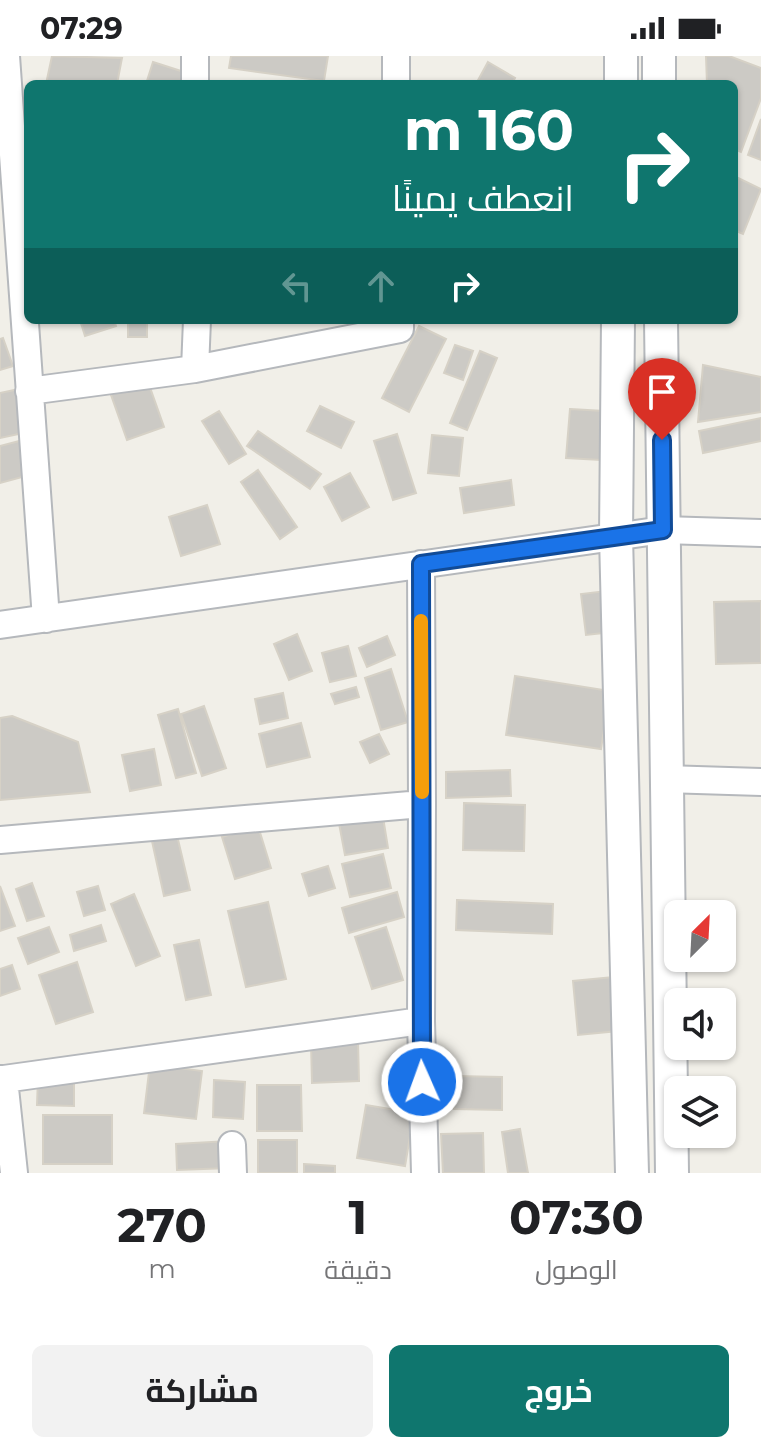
<!DOCTYPE html>
<html lang="ar">
<meta charset="utf-8">
<style>
body{margin:0;font-family:Montserrat,Cairo,sans-serif;background:#f2f2f2;color:#202124;direction:rtl;height:100vh;display:flex;flex-direction:column;font-size:30px;white-space:nowrap}
*{box-sizing:border-box;margin:0}
p{font-size:26px;color:#757577}
.icon{flex:none;width:44px;height:44px;fill:none;stroke:currentColor;stroke-width:2;stroke-linecap:round;stroke-linejoin:round}
.map{position:relative;height:1117px;overflow:hidden;direction:ltr}
.drawer{display:flex;flex-direction:column;background:#fff;flex:1}
.drawer>*{flex:none}
.hud{position:absolute;left:24px;top:24px;width:714px;height:244px;border-radius:12px;box-shadow:0 2px 6px #0004;direction:rtl;background:#0f766e;color:#fff;overflow:hidden}
.needle{width:52px;rotate:24deg}
.buttons{position:absolute;left:664px;top:844px;display:grid;gap:16px}
.buttons a{display:grid;place-items:center;width:72px;height:72px;border-radius:12px;background:#fff;box-shadow:0 2px 6px #0004;font-size:40px}
.pin{position:absolute;display:grid;place-items:center;width:68px;height:68px;color:#fff;margin:-82px -34px;border-radius:50% 50% 50% 0;rotate:-45deg;box-shadow:0 0 8px #0007}
.pin .icon{rotate:45deg}
.me{position:absolute;width:88px;margin:-44px;rotate:358deg;stroke-linejoin:round;filter:drop-shadow(0 0 6px #0008)}
.turn{display:flex;align-items:center;gap:28px;height:168px;padding:0 32px;font-size:36px}
.turn .icon{width:104px;height:104px;stroke-width:2.5}
.turn b{display:block;font-size:56px;line-height:68px}
.lanes{display:flex;align-items:center;height:76px;padding:0 32px;background:#0003;justify-content:center;gap:40px;direction:ltr}
.lanes .off{opacity:.35}
.eta{display:flex;justify-content:space-evenly;align-items:center;height:136px;text-align:center}
.eta b{font-size:48px;font-weight:700;line-height:56px}
.primary-button{display:flex;gap:16px;margin-top:auto;padding:16px 32px}
.primary-button a{flex:1;height:92px;border-radius:12px;background:#0f766e;color:#fff;font-size:32px;font-weight:700;line-height:92px;text-align:center}
.primary-button a+a{background:#f2f2f2;color:#202124}
.status{display:flex;justify-content:space-between;align-items:center;height:56px;padding:0 40px;background:#fff;direction:ltr}
.status svg{height:22px;fill:currentColor}
.map>svg:first-child{display:block}
.building{fill:#cccac5;stroke:#d6d1c6;stroke-width:2}
.lines{fill:none;stroke-linecap:round;stroke-linejoin:round}
.minor-casing{stroke:#b5b8bc;stroke-width:30}
.tertiary-casing{stroke:#b5b8bc;stroke-width:36}
.minor{stroke:#fff;stroke-width:26}
.tertiary{stroke:#fff;stroke-width:32}
.route-casing{stroke:#114b97;stroke-width:20}
.route{stroke:#1a73e8;stroke-width:14}
.slow{stroke:#f59e0b;stroke-width:14}
</style>
<div class="status"><b>07:29</b><svg viewBox="0 0 49 12"><path d="M0 12V9h3v3zM5 12V6h3v6zM10 12V3h3v9zM15 12V0h3v12zM26 1h20v11H26zM47 4h2v5h-2z"/></svg></div>
<div class="map">
<svg width="761" height="1117" viewBox="0 0 761 1117">
<rect width="100%" height="100%" fill="#f1efe8"/>
<path class="building" d="M 52,0 L 122,2 L 117,28 L 46,28 Z
M 231,0 L 328,0 L 324,25 L 229,12 Z
M 706,0 L 729,0 L 761,12 L 761,42 L 741,96 L 734,93 L 734,28 L 707,28 Z
M 153,6 L 184,16 L 180,28 L 146,28 Z
M 488,6 L 515,22 L 512,28 L 477,26 Z
M 761,63 L 761,104 L 748,99 Z
M 734,120 L 761,133 L 743,178 L 734,174 Z
M 80,264 L 114,264 L 116,270 L 85,280 Z
M 128,264 L 147,264 L 147,281 L 128,281 Z
M 419,270 L 446,283 L 409,356 L 382,342 Z
M 3,282 L 13,310 L 0,314 L 0,283 Z
M 455,289 L 473,295 L 463,324 L 444,317 Z
M 480,295 L 497,302 L 467,374 L 450,367 Z
M 703,309 L 761,321 L 761,356 L 698,366 Z
M 147,323 L 164,371 L 127,384 L 110,336 Z
M 19,333 L 28,376 L 0,382 L 0,337 Z
M 320,350 L 354,366 L 341,392 L 307,375 Z
M 570,353 L 604,355 L 601,404 L 566,402 Z
M 219,355 L 246,398 L 229,408 L 202,365 Z
M 761,362 L 761,385 L 703,397 L 699,375 Z
M 258,375 L 321,418 L 310,433 L 247,390 Z
M 397,378 L 416,437 L 393,444 L 374,385 Z
M 432,379 L 463,382 L 459,420 L 428,417 Z
M 23,384 L 33,418 L 0,427 L 0,390 Z
M 258,414 L 297,471 L 280,483 L 241,426 Z
M 350,417 L 369,451 L 342,465 L 324,431 Z
M 511,424 L 514,449 L 464,457 L 460,432 Z
M 207,449 L 220,488 L 181,500 L 169,461 Z
M 606,535 L 612,576 L 586,579 L 581,538 Z
M 761,545 L 761,607 L 716,608 L 714,546 Z
M 297,578 L 312,615 L 289,624 L 274,588 Z
M 387,580 L 395,599 L 367,611 L 359,592 Z
M 348,590 L 356,620 L 330,626 L 322,597 Z
M 391,613 L 408,666 L 381,674 L 365,622 Z
M 515,620 L 610,635 L 601,693 L 506,679 Z
M 356,631 L 359,641 L 335,648 L 331,638 Z
M 283,637 L 288,662 L 260,668 L 255,643 Z
M 204,650 L 226,712 L 202,720 L 181,658 Z
M 178,653 L 196,717 L 176,722 L 158,659 Z
M 12,660 L 78,686 L 90,736 L 0,744 L 0,662 Z
M 301,667 L 310,701 L 267,711 L 259,678 Z
M 379,678 L 389,698 L 370,707 L 360,686 Z
M 154,693 L 161,729 L 130,735 L 122,699 Z
M 510,714 L 511,740 L 446,742 L 446,716 Z
M 464,747 L 525,749 L 524,795 L 463,794 Z
M 382,755 L 388,792 L 345,799 L 338,762 Z
M 258,770 L 271,812 L 235,823 L 222,781 Z
M 175,771 L 190,834 L 164,840 L 150,776 Z
M 383,798 L 391,832 L 350,841 L 342,808 Z
M 328,810 L 335,832 L 309,840 L 302,818 Z
M 32,827 L 44,860 L 27,865 L 16,833 Z
M 0,830 L 15,870 L 0,875 Z
M 98,830 L 105,854 L 84,860 L 77,836 Z
M 397,836 L 404,861 L 349,877 L 342,852 Z
M 134,838 L 160,900 L 136,910 L 111,848 Z
M 457,844 L 553,848 L 552,878 L 456,874 Z
M 268,846 L 286,923 L 246,931 L 228,855 Z
M 101,869 L 106,885 L 74,895 L 70,879 Z
M 49,871 L 59,896 L 28,908 L 18,882 Z
M 386,871 L 403,924 L 372,933 L 355,881 Z
M 199,884 L 211,939 L 186,944 L 174,889 Z
M 77,906 L 93,956 L 56,968 L 39,919 Z
M 12,909 L 20,933 L 0,940 L 0,913 Z
M 613,921 L 618,975 L 578,979 L 573,925 Z
M 358,985 L 359,1025 L 312,1027 L 311,987 Z
M 150,1008 L 202,1015 L 196,1063 L 144,1057 Z
M 455,1020 L 502,1021 L 502,1054 L 454,1053 Z
M 38,1022 L 74,1023 L 74,1050 L 37,1049 Z
M 214,1024 L 245,1026 L 243,1063 L 213,1061 Z
M 257,1029 L 301,1029 L 302,1075 L 257,1075 Z
M 366,1049 L 414,1057 L 405,1110 L 357,1102 Z
M 43,1059 L 112,1059 L 112,1108 L 43,1108 Z
M 520,1073 L 528,1117 L 508,1117 L 502,1076 Z
M 483,1077 L 484,1117 L 443,1117 L 441,1078 Z
M 258,1084 L 297,1084 L 297,1117 L 258,1117 Z
M 229,1085 L 230,1112 L 177,1114 L 176,1088 Z
M 304,1108 L 335,1110 L 335,1117 L 304,1117 Z"/>
<g class="lines">
<defs>
<path id="minor" d="M 6,0 L 46,563
M 195,0 L 195,28
M 396,0 L 396,28
M 195,313 L 400,273 L 400,264
M 29,335 L 195,313 L 197,264
M 0,569 L 663,474 L 761,477
M 665,723 L 761,726
M 422,748 L 421,965 L 425,1117
M 0,784 L 422,748 L 421,508
M 0,1023 L 4,1023 L 14,1117
M 4,1023 L 421,965
M 232,1089 L 233,1117"/>
<path id="tertiary" d="M 659,0 L 659,28
M 621,28 L 621,0
M 618,264 L 616,480 L 632,1117
M 661,264 L 672,1117"/>
</defs>
<use href="#minor" class="minor-casing"/>
<use href="#tertiary" class="tertiary-casing"/>
<use href="#minor" class="minor"/>
<use href="#tertiary" class="tertiary"/>
</g>
<g class="lines">
<defs>
<path id="route" d="M 422,1026 L 421,508 L 663,474 L 662,384"/>
</defs>
<use href="#route" class="route-casing"/>
<use href="#route" class="route"/>
<path class="slow" d="M 421,565 L 422,736"/>
</g>
</svg>
<div class="buttons">
<a><svg class="needle" viewBox="-14 -14 28 28"><path d="M0-13l5 13h-10z" fill="#e53935"/><path d="M0 13l5-13h-10z" fill="#757577"/></svg></a>
<a><svg class="icon" aria-label="sound" viewBox="0 0 24 24"><path d="M4 9h4l5-4v14l-5-4H4zM17 9q2 3 0 6"/></svg></a>
<a><svg class="icon" aria-label="layers" viewBox="0 0 24 24"><path d="M12 4l9 5-9 5-9-5zM3 14l9 5 9-5"/></svg></a>
</div>
<div class="pin" style="left:662px;top:384px;background:#d93025"><svg class="icon" aria-label="arrive" viewBox="0 0 24 24"><path d="M6 21V4h12l-3 4 3 4H6"/></svg></div>
<svg class="me" style="left:422px;top:1026px" viewBox="-20 -20 40 40"><circle r="17" fill="#1a73e8" stroke="#fff" stroke-width="3"/><path d="M0-11L8 9 0 5-8 9z" fill="#fff"/></svg>
<div class="hud">
<div class="turn"><svg class="icon" aria-label="right" viewBox="0 0 24 24"><path d="M7 20v-9h11M14 6l5 5-5 5"/></svg><div><b>160 m</b>انعطف يمينًا</div></div>
<div class="lanes"><svg class="icon off" aria-label="left" viewBox="0 0 24 24"><path d="M17 20v-9H6M10 6l-5 5 5 5"/></svg><svg class="icon off" aria-label="ahead" viewBox="0 0 24 24"><path d="M12 20V5M6 11l6-6 6 6"/></svg><svg class="icon" aria-label="right" viewBox="0 0 24 24"><path d="M7 20v-9h11M14 6l5 5-5 5"/></svg></div>
</div>
</div>
<section class="drawer">
<div class="eta">
<div><b>07:30</b><p>الوصول</p></div>
<div><b>1</b><p>دقيقة</p></div>
<div><b>270</b><p>m</p></div>
</div>
<div class="primary-button"><a>خروج</a><a>مشاركة</a></div>
</section>
